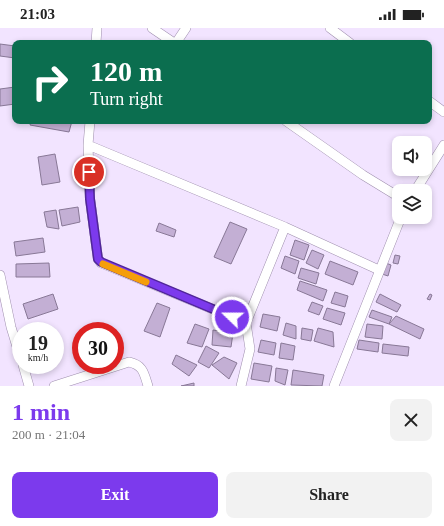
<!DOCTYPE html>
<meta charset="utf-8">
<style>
body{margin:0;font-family:"Times New Roman",serif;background:#f2f2f2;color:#222;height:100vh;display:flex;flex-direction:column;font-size:15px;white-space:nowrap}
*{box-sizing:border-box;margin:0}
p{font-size:13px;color:#767676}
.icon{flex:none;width:22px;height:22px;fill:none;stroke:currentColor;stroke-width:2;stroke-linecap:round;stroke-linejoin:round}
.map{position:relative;height:358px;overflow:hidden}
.drawer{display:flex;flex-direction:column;background:#fff;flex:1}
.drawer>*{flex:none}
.banner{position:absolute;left:12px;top:12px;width:420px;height:84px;border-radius:8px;box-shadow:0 2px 6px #0003;background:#0b6e4f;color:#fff;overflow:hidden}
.buttons{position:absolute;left:392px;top:108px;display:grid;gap:8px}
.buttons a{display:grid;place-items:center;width:40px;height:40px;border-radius:8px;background:#fff;box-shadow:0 2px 6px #0003;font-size:20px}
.speed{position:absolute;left:12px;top:294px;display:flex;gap:8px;font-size:20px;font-weight:700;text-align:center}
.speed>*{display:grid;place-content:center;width:52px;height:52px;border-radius:50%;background:#fff;box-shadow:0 2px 6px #0003;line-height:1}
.speed small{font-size:10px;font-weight:400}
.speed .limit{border:6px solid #d22;background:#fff;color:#111}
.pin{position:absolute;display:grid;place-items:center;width:34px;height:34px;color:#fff;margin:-17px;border:2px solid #fff;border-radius:50%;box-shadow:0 1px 4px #0007}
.me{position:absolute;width:44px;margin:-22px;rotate:292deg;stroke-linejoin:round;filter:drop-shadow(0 0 3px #0008)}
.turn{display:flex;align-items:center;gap:14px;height:84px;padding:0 12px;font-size:18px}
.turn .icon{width:52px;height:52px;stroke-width:2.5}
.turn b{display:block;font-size:28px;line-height:34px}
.round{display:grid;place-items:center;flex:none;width:42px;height:42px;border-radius:8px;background:#f2f2f2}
.summary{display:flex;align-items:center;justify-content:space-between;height:68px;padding:0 12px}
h1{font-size:24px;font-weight:800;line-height:30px;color:#7c3aed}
.primary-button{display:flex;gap:8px;margin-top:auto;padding:8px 12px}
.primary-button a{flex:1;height:46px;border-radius:8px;background:#7c3aed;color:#fff;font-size:16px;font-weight:800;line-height:46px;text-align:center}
.primary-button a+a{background:#f2f2f2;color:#222}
.status{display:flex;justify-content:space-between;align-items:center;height:28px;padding:0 20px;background:#fff;direction:ltr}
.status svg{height:11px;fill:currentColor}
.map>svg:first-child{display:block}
.building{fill:#c3afd4;stroke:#887896}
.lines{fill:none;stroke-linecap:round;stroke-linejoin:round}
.minor-casing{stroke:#9f8fae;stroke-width:10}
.minor{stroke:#fff;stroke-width:9}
.route-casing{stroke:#51269a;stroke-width:10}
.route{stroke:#7c3aed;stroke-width:7}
.slow{stroke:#f59e0b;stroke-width:7}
</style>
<div class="status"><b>21:03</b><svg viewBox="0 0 49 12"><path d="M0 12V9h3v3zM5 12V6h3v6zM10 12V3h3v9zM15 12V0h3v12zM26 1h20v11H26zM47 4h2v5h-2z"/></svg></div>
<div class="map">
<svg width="444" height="358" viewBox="0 0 444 358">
<rect width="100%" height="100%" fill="#f2e4ff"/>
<path class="building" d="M 0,16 L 15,18 L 15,30 L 0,28 Z
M 15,59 L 15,76 L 0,78 L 0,61 Z
M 31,93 L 72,93 L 69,104 L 30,97 Z
M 55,126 L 60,154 L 42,157 L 38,129 Z
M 78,179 L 80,194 L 62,198 L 59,182 Z
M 56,182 L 59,201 L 47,199 L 44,184 Z
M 230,194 L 247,201 L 231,236 L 214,229 Z
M 159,195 L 176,202 L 174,209 L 156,203 Z
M 43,210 L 45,224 L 16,228 L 14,214 Z
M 295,212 L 309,217 L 304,232 L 290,227 Z
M 312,222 L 324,227 L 318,241 L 306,235 Z
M 395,227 L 400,228 L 398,236 L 393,235 Z
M 285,228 L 299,233 L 295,246 L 281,240 Z
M 330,233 L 358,244 L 353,257 L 325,246 Z
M 49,235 L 50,249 L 16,249 L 16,236 Z
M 386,235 L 391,237 L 388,248 L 382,246 Z
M 301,240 L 319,245 L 316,256 L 298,250 Z
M 300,253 L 327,262 L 323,273 L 297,262 Z
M 335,264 L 348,268 L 345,279 L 331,275 Z
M 53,266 L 58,281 L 28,291 L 23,276 Z
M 380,266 L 401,277 L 397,284 L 376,274 Z
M 430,266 L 432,267 L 430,272 L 427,271 Z
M 312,274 L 323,278 L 319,287 L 308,283 Z
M 157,275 L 170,280 L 160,309 L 144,303 Z
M 327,280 L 345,285 L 341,297 L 323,291 Z
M 372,282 L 392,289 L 389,296 L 369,289 Z
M 263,286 L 280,289 L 277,303 L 260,299 Z
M 396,288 L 424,301 L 420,311 L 389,296 Z
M 286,295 L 296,298 L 296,311 L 283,307 Z
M 195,296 L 209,301 L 202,319 L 187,315 Z
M 367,296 L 383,298 L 382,311 L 365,309 Z
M 302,300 L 313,302 L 311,313 L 301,311 Z
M 318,300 L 333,304 L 334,319 L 314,313 Z
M 213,302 L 233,305 L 231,319 L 212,317 Z
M 261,312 L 276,315 L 274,327 L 258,324 Z
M 359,312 L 379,315 L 378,324 L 357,321 Z
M 281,315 L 295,318 L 293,332 L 279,330 Z
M 383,316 L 409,319 L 408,328 L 382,325 Z
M 206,318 L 219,325 L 209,340 L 198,334 Z
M 176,327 L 197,337 L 189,348 L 172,336 Z
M 224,329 L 237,335 L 229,351 L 212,337 Z
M 254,335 L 272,338 L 269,354 L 251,351 Z
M 276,340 L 288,342 L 285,357 L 275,353 Z
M 293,342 L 324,347 L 322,358 L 291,357 Z
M 194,355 L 194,358 L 181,358 Z"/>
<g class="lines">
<defs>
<path id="minor" d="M 152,0 L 174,15
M 330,0 L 350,15
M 96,15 L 97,0
M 176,15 L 186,0
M 429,73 L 444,84
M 90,93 L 88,117 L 285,199 L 246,295 L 250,321 L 241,358
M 286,93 L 363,147 L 399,169
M 88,117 L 90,171 L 98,231 L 101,235 L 246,295
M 415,163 L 444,117
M 285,199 L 379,242
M 0,247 L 11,299 L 21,332
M 23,337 L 29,358
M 54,358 L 129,334 C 143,337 144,345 148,358
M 334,358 L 401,189"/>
</defs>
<use href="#minor" class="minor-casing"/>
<use href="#minor" class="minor"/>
</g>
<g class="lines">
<defs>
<path id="route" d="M 89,144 L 90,171 L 98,231 L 101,234 L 232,289"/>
</defs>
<use href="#route" class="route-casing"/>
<use href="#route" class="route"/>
<path class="slow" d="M 103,236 L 146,254"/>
</g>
</svg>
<div class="buttons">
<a><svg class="icon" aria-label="sound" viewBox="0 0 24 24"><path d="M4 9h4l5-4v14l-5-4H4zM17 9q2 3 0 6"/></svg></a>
<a><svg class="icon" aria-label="layers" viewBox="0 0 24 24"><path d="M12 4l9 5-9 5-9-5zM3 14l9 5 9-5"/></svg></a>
</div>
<div class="speed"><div>19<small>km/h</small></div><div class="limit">30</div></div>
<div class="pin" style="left:89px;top:144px;background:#d93025"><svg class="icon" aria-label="arrive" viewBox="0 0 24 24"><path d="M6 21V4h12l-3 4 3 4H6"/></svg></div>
<svg class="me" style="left:232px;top:289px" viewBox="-20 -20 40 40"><circle r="17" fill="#7c3aed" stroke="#fff" stroke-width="3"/><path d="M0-11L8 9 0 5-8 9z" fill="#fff"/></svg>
<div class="banner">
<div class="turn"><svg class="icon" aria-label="right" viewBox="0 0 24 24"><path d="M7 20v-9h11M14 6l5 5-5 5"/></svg><div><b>120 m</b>Turn right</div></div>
</div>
</div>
<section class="drawer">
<div class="summary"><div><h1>1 min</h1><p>200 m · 21:04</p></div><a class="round"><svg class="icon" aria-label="close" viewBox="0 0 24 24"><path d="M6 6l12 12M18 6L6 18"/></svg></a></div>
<div class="primary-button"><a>Exit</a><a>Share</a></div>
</section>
